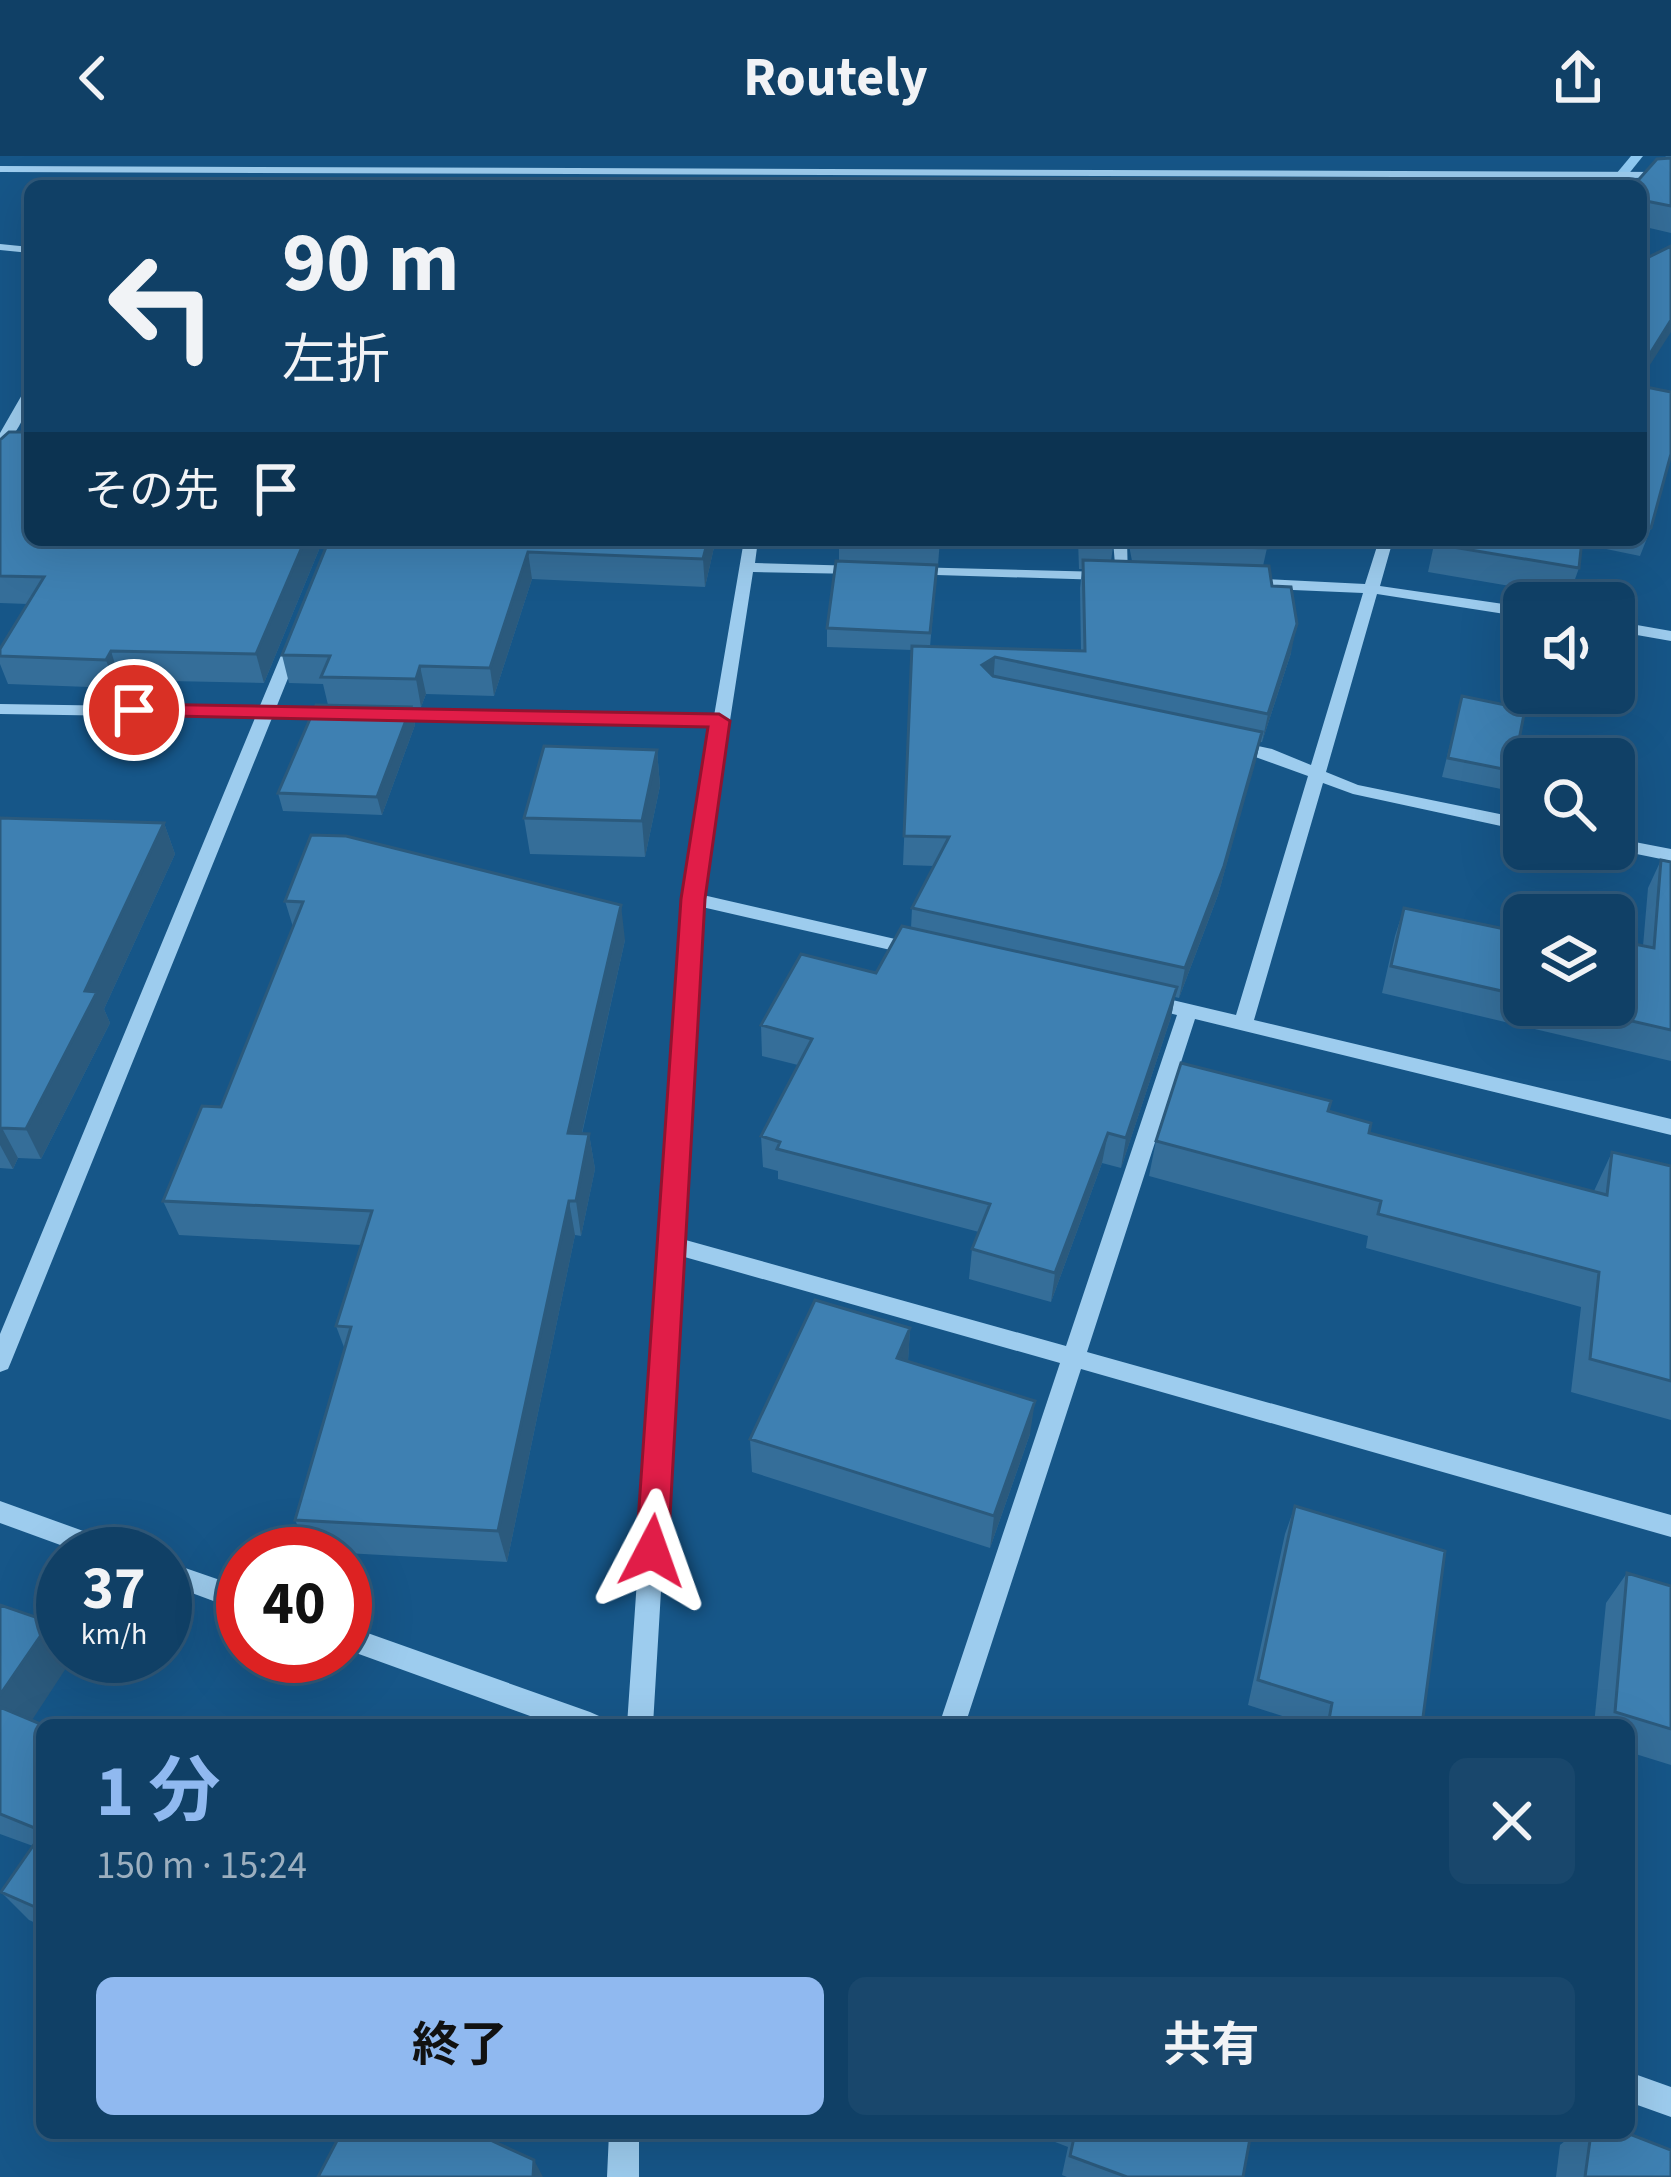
<!DOCTYPE html>
<html lang="ja">
<meta charset="utf-8">
<style>
body{margin:0;font-family:"Source Sans 3","Noto Sans JP",sans-serif;background:#19476c;color:#f1f3f6;height:100vh;display:flex;flex-direction:column;font-size:45px;white-space:nowrap}
*{box-sizing:border-box;margin:0}
p{font-size:39px;color:#9cafbf}
.icon{flex:none;width:66px;height:66px;fill:none;stroke:currentColor;stroke-width:2;stroke-linecap:round;stroke-linejoin:round}
.map{position:relative;flex:1;overflow:hidden}
.panel{position:absolute;left:36px;top:1563px;width:1599px;height:420px;display:flex;flex-direction:column;background:#104066;border-radius:18px;box-shadow:0 12px 48px #0002,0 0 0 3px #30597a}
.panel>*{flex:none}
.banner{position:absolute;left:24px;top:24px;width:1623px;height:366px;border-radius:18px;box-shadow:0 12px 48px #0002,0 0 0 3px #30597a;background:#104066;color:#f1f3f6;overflow:hidden}
.fabs{position:absolute;left:1503px;top:426px;display:grid;gap:24px}
.fabs a{display:grid;place-items:center;width:132px;height:132px;border-radius:18px;background:#104066;box-shadow:0 12px 48px #0002,0 0 0 3px #30597a;font-size:60px}
.speed{position:absolute;left:36px;top:1371px;display:flex;gap:24px;font-size:60px;font-weight:700;text-align:center}
.speed>*{display:grid;place-content:center;width:156px;height:156px;border-radius:50%;background:#104066;box-shadow:0 12px 48px #0002,0 0 0 3px #30597a;line-height:1}
.speed small{font-size:30px;font-weight:400}
.speed .limit{border:18px solid #d22;background:#fff;color:#111}
.pin{position:absolute;display:grid;place-items:center;width:102px;height:102px;color:#fff;margin:-51px;border:6px solid #fff;border-radius:50%;box-shadow:0 3px 12px #0007}
.me{position:absolute;width:132px;margin:-66px;rotate:4deg;stroke-linejoin:round;filter:drop-shadow(0 0 9px #0008)}
.turn{display:flex;align-items:center;gap:42px;height:252px;padding:0 60px;font-size:54px}
.turn .icon{width:156px;height:156px;stroke-width:2.5}
.turn b{display:block;font-size:84px;line-height:102px}
.then{display:flex;align-items:center;height:114px;padding:0 60px;background:#0003;gap:24px;font-size:45px}
.round{display:grid;place-items:center;flex:none;width:126px;height:126px;border-radius:18px;background:#19476c}
.summary{display:flex;align-items:center;justify-content:space-between;height:204px;padding:0 60px}
h1{font-size:72px;font-weight:700;line-height:90px;color:#90b9f0}
.cta{display:flex;gap:24px;margin-top:auto;padding:24px 60px}
.cta a{flex:1;height:138px;border-radius:18px;background:#90b9f0;color:#111;font-size:48px;font-weight:700;line-height:138px;text-align:center}
.cta a+a{background:#19476c;color:#f1f3f6}
header{display:flex;justify-content:space-between;align-items:center;height:156px;padding:0 60px;background:#104066;font-size:54px;font-weight:700}
.map>svg:first-child{display:block}
.lines{fill:none;stroke-linecap:round;stroke-linejoin:round}
.stream{fill:#8fc9f1;fill-rule:evenodd}
.minor{fill:#9dccee;fill-rule:evenodd}
.wall{fill:#356e99}
.shaded-wall{fill:#2b5a7d}
.building{fill:#3e80b2;stroke:#2b5a7d;stroke-width:3}
.route{fill:#e11d48;stroke:#92132f;stroke-width:3}
</style>
<header><svg class="icon" aria-label="back" viewBox="0 0 24 24"><path d="M15 5l-7 7 7 7"/></svg>Routely<svg class="icon" aria-label="share" viewBox="0 0 24 24"><path d="M12 15V3M7 8l5-5 5 5M5 13v7h14v-7"/></svg></header>
<div class="map">
<svg width="1671" height="2021" viewBox="0 0 1671 2021">
<rect width="100%" height="100%" fill="#165688"/>
<g class="lines">
<path class="stream" d="M 1631,0 L 1643,0 L 1619,30 L 1606,30 Z"/>
<path class="minor" d="M 0,10 L 1671,16 L 1671,22 L 0,16 Z
M 0,88 L 30,91 L 30,97 L 0,94 Z
M 30,233 C 30,254 16,281 0,293 L 0,277 L 23,237 Z
M 744,384 L 758,384 L 755,407 L 859,410 L 866,414 L 859,418 L 753,416 L 703,739 L 917,788 L 926,794 L 917,800 L 702,751 L 682,1083 L 1066,1190 L 1177,859 L 1140,850 L 1137,845 L 1147,838 L 1236,859 L 1308,620 L 1222,589 L 1230,584 L 1272,593 L 1311,609 L 1363,437 L 1244,432 L 1236,427 L 1244,422 L 1365,428 L 1379,384 L 1393,384 L 1380,430 L 1524,451 L 1524,461 L 1377,438 L 1326,616 L 1358,629 L 1524,663 L 1524,675 L 1353,638 L 1323,627 L 1254,864 L 1671,963 L 1671,979 L 1195,863 L 1087,1196 L 1671,1359 L 1671,1381 L 1081,1213 L 965,1569 L 939,1569 L 1060,1207 L 681,1100 L 653,1569 L 627,1569 L 684,743 L 713,570 L 384,564 L 376,559 L 384,554 L 714,560 Z
M 1113,384 L 1127,384 L 1128,424 L 1116,421 Z
M 909,411 L 1105,416 L 1112,420 L 1105,424 L 904,418 L 904,412 Z
M 1614,465 L 1671,475 L 1671,485 L 1614,475 Z
M 295,480 L 303,485 L 276,552 L 341,553 L 349,558 L 341,563 L 272,562 L 11,1206 L 8,1213 L 0,1216 L 0,1178 L 255,562 L 0,558 L 0,548 L 259,552 L 287,485 Z
M 1614,682 L 1671,693 L 1671,705 L 1612,693 Z
M 0,1345 L 125,1390 L 128,1398 L 85,1398 L 0,1367 Z
M 165,1405 L 243,1432 L 243,1456 L 165,1427 Z
M 345,1469 L 590,1556 L 599,1560 L 603,1569 L 555,1569 L 345,1493 Z
M 1629,1916 L 1671,1931 L 1671,1961 L 1629,1946 Z
M 609,1977 L 639,1977 L 639,2021 L 607,2021 Z"/>
</g>
<path class="wall" d="M 1666,0 L 1671,0 L 1671,77 L 1641,70 L 1641,30 Z
M 1641,230 L 1651,372 L 1640,400 L 1582,388 L 1579,412 L 1569,440 L 1428,416 L 1435,384 L 1641,384 Z
M 0,284 L 30,384 L 323,384 L 264,527 L 120,524 L 116,532 L 8,528 L 0,508 L 0,493 L 28,448 L 0,447 Z
M 329,384 L 741,384 L 739,388 L 715,387 L 705,431 L 532,423 L 494,540 L 426,538 L 421,551 L 411,551 L 415,569 L 382,659 L 283,655 L 278,637 L 328,549 L 323,528 L 289,527 L 282,499 Z
M 762,384 L 940,384 L 938,409 L 839,405 L 839,393 L 762,389 Z
M 1078,384 L 1114,384 L 1111,405 L 1132,405 L 1128,384 L 1266,384 L 1267,392 L 1263,410 L 1272,430 L 1291,497 L 1262,586 L 1260,586 L 1218,739 L 1179,842 L 1175,841 L 1171,861 L 1121,1012 L 1102,1007 L 1051,1146 L 969,1123 L 972,1093 L 979,1076 L 778,1023 L 778,1015 L 763,1011 L 761,980 L 798,909 L 762,900 L 761,869 L 876,817 L 911,772 L 912,752 L 934,710 L 903,709 L 912,494 L 827,491 L 827,472 L 937,409 L 930,491 L 1081,495 L 1080,432 L 1082,413 L 1079,413 Z
M 1462,540 L 1513,615 L 1506,634 L 1442,621 Z
M 657,594 L 660,630 L 645,701 L 530,698 L 524,662 Z
M 0,662 L 164,667 L 175,698 L 104,853 L 110,867 L 41,1003 L 18,1002 L 13,1013 L 0,1012 Z
M 311,679 L 625,784 L 582,978 L 589,978 L 595,1013 L 581,1080 L 575,1079 L 507,1406 L 310,1395 L 295,1364 L 345,1194 L 336,1170 L 361,1089 L 179,1079 L 163,1045 L 221,951 L 293,771 L 285,745 Z
M 1661,704 L 1671,706 L 1671,905 L 1382,837 L 1395,780 L 1404,752 L 1524,777 L 1524,849 L 1614,849 L 1643,790 L 1648,732 Z
M 1328,955 L 1369,977 L 1594,1035 L 1612,996 L 1671,1010 L 1671,1264 L 1571,1236 L 1581,1151 L 1366,1092 L 1368,1080 L 1149,1020 L 1156,985 Z
M 910,1172 L 908,1205 L 1030,1278 L 990,1392 L 752,1316 L 750,1283 Z
M 1295,1350 L 1422,1569 L 1310,1569 L 1248,1549 L 1285,1378 Z
M 1627,1417 L 1671,1430 L 1671,1609 L 1629,1596 L 1629,1569 L 1594,1569 L 1606,1447 Z
M 0,1449 L 50,1466 L 63,1485 L 63,1500 L 31,1564 L 42,1569 L 42,1770 L 29,1764 L 1,1736 L 33,1690 L 0,1678 Z
M 1032,1977 L 1251,1977 L 1243,2021 L 1067,2021 L 1062,2019 L 1068,1991 Z
M 1575,1977 L 1627,1977 L 1671,2021 L 1556,2021 L 1560,1989 Z"/>
<path class="shaded-wall" d="M 1671,164 L 1671,176 L 1641,223 L 1641,212 Z
M 305,384 L 323,384 L 264,527 L 256,498 Z
M 708,384 L 715,384 L 715,387 L 705,431 L 703,403 Z
M 528,396 L 532,423 L 494,540 L 490,512 Z
M 1297,468 L 1291,497 L 1262,586 L 1268,558 Z
M 111,495 L 120,524 L 116,532 L 106,504 Z
M 995,501 L 993,530 L 982,509 Z
M 420,510 L 426,538 L 421,551 L 416,523 Z
M 411,551 L 415,569 L 382,659 L 377,641 Z
M 1262,576 L 1256,605 L 1218,739 L 1179,842 L 1185,812 Z
M 657,594 L 660,630 L 645,701 L 642,665 Z
M 164,667 L 175,698 L 104,853 L 110,867 L 41,1003 L 26,973 L 85,835 Z
M 621,749 L 625,784 L 574,1012 L 568,977 Z
M 1177,831 L 1171,861 L 1121,1012 L 1126,982 Z
M 2,972 L 18,1002 L 13,1013 L 0,989 L 0,976 Z
M 1108,977 L 1102,1007 L 1051,1146 L 1055,1117 Z
M 589,978 L 595,1013 L 581,1080 L 576,1045 Z
M 569,1045 L 575,1079 L 507,1406 L 498,1375 Z
M 910,1172 L 908,1206 L 897,1202 Z
M 1035,1245 L 1030,1278 L 990,1392 L 994,1360 Z
M 50,1466 L 63,1485 L 63,1500 L 74,1500 L 21,1581 L 0,1556 L 0,1539 Z
M 534,2004 L 543,2021 L 533,2021 Z"/>
<path class="building" d="M 1671,2 L 1671,50 L 1641,44 L 1641,30 L 1633,30 L 1657,3 Z
M 273,25 L 331,30 L 268,30 Z
M 1671,90 L 1671,164 L 1641,212 L 1641,105 Z
M 1641,230 L 1671,236 L 1671,298 L 1651,372 L 1641,371 Z
M 9,276 L 30,276 L 30,384 L 305,384 L 256,498 L 111,495 L 106,504 L 0,500 L 0,493 L 44,421 L 0,420 L 0,284 Z
M 329,384 L 708,384 L 703,403 L 528,396 L 490,512 L 420,510 L 416,523 L 321,521 L 330,500 L 282,499 Z
M 1082,384 L 1114,384 L 1114,387 L 1082,386 Z
M 1137,384 L 1266,384 L 1267,392 L 1138,388 Z
M 1436,384 L 1582,384 L 1579,412 L 1435,388 Z
M 1083,404 L 1269,410 L 1272,430 L 1291,431 L 1297,468 L 1268,558 L 995,501 L 982,509 L 993,520 L 1262,576 L 1224,710 L 1185,812 L 912,752 L 949,681 L 904,680 L 912,490 L 1085,495 Z
M 836,405 L 937,409 L 930,477 L 827,472 Z
M 1462,540 L 1525,553 L 1513,615 L 1448,602 Z
M 316,549 L 411,551 L 377,641 L 278,637 Z
M 544,590 L 657,594 L 642,665 L 524,662 Z
M 0,662 L 164,667 L 85,835 L 97,836 L 26,973 L 2,972 L 0,976 Z
M 311,679 L 346,680 L 621,749 L 568,977 L 589,978 L 576,1045 L 569,1045 L 498,1375 L 295,1364 L 351,1171 L 336,1170 L 372,1055 L 163,1045 L 202,950 L 221,951 L 303,746 L 285,745 Z
M 1661,704 L 1671,706 L 1671,874 L 1562,849 L 1614,849 L 1614,784 L 1654,792 Z
M 1404,752 L 1524,777 L 1524,840 L 1391,810 Z
M 902,770 L 1177,831 L 1126,982 L 1108,977 L 1055,1117 L 972,1093 L 990,1048 L 777,993 L 780,986 L 761,980 L 812,883 L 761,869 L 801,798 L 876,817 Z
M 1181,907 L 1331,945 L 1328,955 L 1371,967 L 1369,977 L 1607,1039 L 1612,996 L 1671,1010 L 1671,1225 L 1590,1203 L 1599,1116 L 1378,1058 L 1381,1045 L 1156,985 Z
M 815,1144 L 910,1172 L 897,1202 L 1035,1245 L 994,1360 L 750,1283 Z
M 1295,1350 L 1445,1395 L 1422,1569 L 1328,1569 L 1332,1547 L 1258,1524 Z
M 1627,1417 L 1671,1430 L 1671,1573 L 1615,1556 Z
M 0,1449 L 50,1466 L 0,1539 Z
M 0,1551 L 43,1569 L 42,1675 L 0,1658 Z
M 42,1677 L 42,1754 L 1,1736 Z
M 341,1977 L 475,1977 L 534,2004 L 533,2021 L 318,2021 Z
M 1075,1977 L 1251,1977 L 1243,2021 L 1127,2021 L 1070,2000 Z
M 1591,1977 L 1627,1977 L 1671,1994 L 1671,2021 L 1585,2021 Z"/>
<path class="route" d="M 134,548 L 719,558 L 730,565 L 705,743 L 668,1395 L 664,1405 L 652,1409 L 641,1405 L 636,1395 L 681,743 L 708,571 L 126,559 L 126,550 Z"/>
</svg>
<div class="fabs">
<a><svg class="icon" aria-label="sound" viewBox="0 0 24 24"><path d="M4 9h4l5-4v14l-5-4H4zM17 9q2 3 0 6"/></svg></a>
<a><svg class="icon" aria-label="search" viewBox="0 0 24 24"><circle cx="10" cy="10" r="6"/><path d="M15 15l6 6"/></svg></a>
<a><svg class="icon" aria-label="layers" viewBox="0 0 24 24"><path d="M12 4l9 5-9 5-9-5zM3 14l9 5 9-5"/></svg></a>
</div>
<div class="speed"><div>37<small>km/h</small></div><div class="limit">40</div></div>
<div class="pin" style="left:134px;top:554px;background:#d93025"><svg class="icon" aria-label="arrive" viewBox="0 0 24 24"><path d="M6 21V4h12l-3 4 3 4H6"/></svg></div>
<svg class="me" style="left:652px;top:1395px" viewBox="-20 -20 40 40"><path d="M0-17L14 15 0 8-14 15z" fill="#e11d48" stroke="#fff" stroke-width="4"/></svg>
<div class="banner">
<div class="turn"><svg class="icon" aria-label="left" viewBox="0 0 24 24"><path d="M17 20v-9H6M10 6l-5 5 5 5"/></svg><div><b>90 m</b>左折</div></div>
<div class="then">その先<svg class="icon" aria-label="arrive" viewBox="0 0 24 24"><path d="M6 21V4h12l-3 4 3 4H6"/></svg></div>
</div>
<section class="panel">
<div class="summary"><div><h1>1 分</h1><p>150 m · 15:24</p></div><a class="round"><svg class="icon" aria-label="close" viewBox="0 0 24 24"><path d="M6 6l12 12M18 6L6 18"/></svg></a></div>
<div class="cta"><a>終了</a><a>共有</a></div>
</section>
</div>
